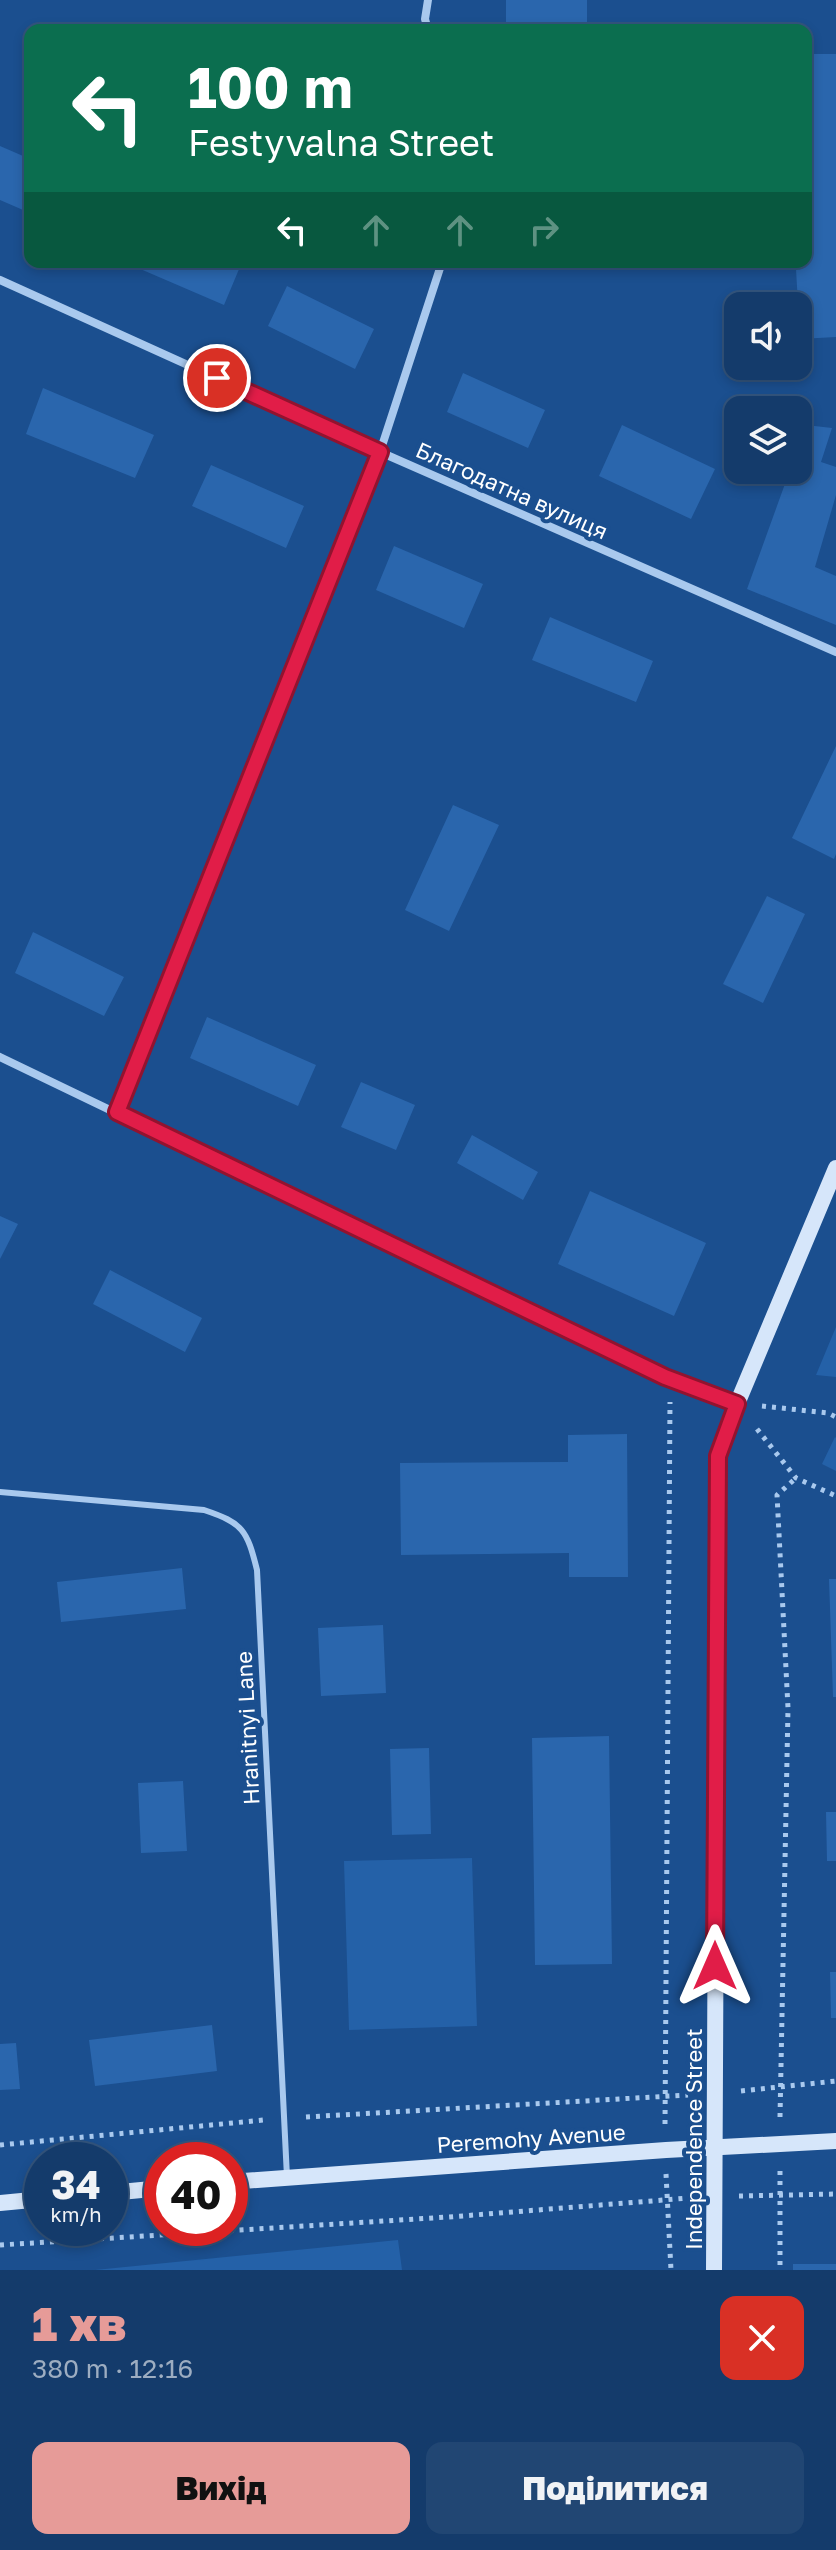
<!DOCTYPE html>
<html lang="uk">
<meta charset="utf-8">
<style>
body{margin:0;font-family:"Golos Text",sans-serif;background:#214673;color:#f1f3f6;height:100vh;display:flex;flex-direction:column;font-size:30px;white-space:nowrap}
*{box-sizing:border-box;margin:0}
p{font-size:26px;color:#9dadc1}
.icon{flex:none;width:44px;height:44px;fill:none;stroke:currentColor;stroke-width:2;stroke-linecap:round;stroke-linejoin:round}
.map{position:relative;height:2270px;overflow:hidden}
.sheet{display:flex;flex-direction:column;background:#143b6b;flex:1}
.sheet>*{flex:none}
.top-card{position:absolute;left:24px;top:24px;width:788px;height:244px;border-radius:16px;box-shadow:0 4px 12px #0003,0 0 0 2px #33557e;background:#0b6e4f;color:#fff;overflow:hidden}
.tools{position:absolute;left:724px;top:292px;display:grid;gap:16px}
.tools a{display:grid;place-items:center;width:88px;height:88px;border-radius:16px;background:#143b6b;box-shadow:0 4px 12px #0003,0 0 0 2px #33557e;font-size:40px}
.speed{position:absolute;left:24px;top:2142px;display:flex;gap:16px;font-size:40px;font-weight:700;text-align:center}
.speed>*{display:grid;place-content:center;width:104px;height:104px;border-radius:50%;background:#143b6b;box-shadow:0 4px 12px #0003,0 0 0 2px #33557e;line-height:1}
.speed small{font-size:20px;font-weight:400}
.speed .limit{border:12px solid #d22;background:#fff;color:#111}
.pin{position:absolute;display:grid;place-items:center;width:68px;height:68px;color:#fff;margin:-34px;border:4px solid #fff;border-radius:50%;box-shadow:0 2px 8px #0007}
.me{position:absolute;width:88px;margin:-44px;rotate:0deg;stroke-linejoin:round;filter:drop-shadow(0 0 6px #0008)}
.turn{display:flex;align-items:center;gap:28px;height:168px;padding:0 32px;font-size:36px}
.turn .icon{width:104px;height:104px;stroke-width:2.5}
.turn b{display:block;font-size:56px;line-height:68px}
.lanes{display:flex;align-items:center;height:76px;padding:0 32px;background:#0003;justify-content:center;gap:40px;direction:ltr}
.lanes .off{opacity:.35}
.round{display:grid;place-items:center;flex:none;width:84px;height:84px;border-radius:16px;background:#214673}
.overview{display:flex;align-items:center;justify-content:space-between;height:136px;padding:0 32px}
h1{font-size:48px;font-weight:800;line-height:60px;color:#e69b98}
.button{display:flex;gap:16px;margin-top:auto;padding:16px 32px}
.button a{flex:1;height:92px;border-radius:16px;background:#e69b98;color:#111;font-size:32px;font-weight:800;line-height:92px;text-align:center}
.button a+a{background:#214673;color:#f1f3f6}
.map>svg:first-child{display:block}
.green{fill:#2461a8}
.building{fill:#2a66ad}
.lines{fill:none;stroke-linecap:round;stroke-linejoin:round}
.path{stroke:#a9c9ee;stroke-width:5;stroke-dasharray:4 6;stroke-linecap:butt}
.lane{stroke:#a9c9ee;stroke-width:6}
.street{stroke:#a9c9ee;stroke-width:8}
.secondary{stroke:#d6e6fa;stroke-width:16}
.route-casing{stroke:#92132f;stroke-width:20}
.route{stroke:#e11d48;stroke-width:14}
.labels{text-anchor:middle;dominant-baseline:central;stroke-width:8;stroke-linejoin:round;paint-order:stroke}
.street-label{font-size:22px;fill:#fff;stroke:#1b4f8f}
</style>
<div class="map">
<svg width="836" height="2270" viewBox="0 0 836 2270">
<rect width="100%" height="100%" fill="#1b4f8f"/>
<path class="green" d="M 836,1327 L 836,1377 L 816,1375 Z
M 835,1437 L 836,1438 L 836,1471 L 822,1464 Z
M 472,1858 L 477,2026 L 349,2030 L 344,1861 Z
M 398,2240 L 402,2270 L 95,2270 Z"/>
<path class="building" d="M 506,0 L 587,0 L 587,30 L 506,30 Z
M 806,54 L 836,54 L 836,337 L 800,339 L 796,269 L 806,267 L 783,268 L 783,262 L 806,262 Z
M 0,146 L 30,159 L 30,213 L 0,200 Z
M 124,262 L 242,262 L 224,305 Z
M 287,286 L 374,329 L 355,369 L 268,326 Z
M 463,373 L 545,410 L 528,448 L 447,412 Z
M 43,388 L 154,435 L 135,478 L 26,434 Z
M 622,425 L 715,469 L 691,519 L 599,476 Z
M 806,425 L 832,428 L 821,462 L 836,467 L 836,495 L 815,567 L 836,576 L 836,625 L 747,589 L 790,470 L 798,470 L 798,448 Z
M 211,465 L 304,506 L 286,548 L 192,506 Z
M 394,546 L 483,584 L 464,628 L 376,590 Z
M 550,617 L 653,661 L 636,702 L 532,660 Z
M 836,746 L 836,854 L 834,859 L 792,838 Z
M 453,805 L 499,825 L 449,931 L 405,910 Z
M 767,896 L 805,914 L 763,1003 L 723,984 Z
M 33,932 L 124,977 L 104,1016 L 15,973 Z
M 207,1017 L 316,1065 L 298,1106 L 190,1058 Z
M 361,1082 L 415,1105 L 396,1150 L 341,1127 Z
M 472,1135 L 538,1172 L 523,1200 L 457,1163 Z
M 590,1191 L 706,1243 L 674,1316 L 558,1264 Z
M 0,1216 L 18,1224 L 0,1259 Z
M 110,1270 L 202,1318 L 185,1352 L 93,1304 Z
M 627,1434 L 628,1577 L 569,1577 L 569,1553 L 401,1555 L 400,1463 L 568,1462 L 568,1435 Z
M 182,1568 L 186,1609 L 61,1622 L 57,1582 Z
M 829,1579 L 836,1579 L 836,1697 L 833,1697 Z
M 383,1625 L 386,1693 L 321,1696 L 318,1628 Z
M 609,1736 L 612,1964 L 535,1965 L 532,1738 Z
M 429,1748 L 431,1834 L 392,1835 L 390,1749 Z
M 183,1781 L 187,1851 L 141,1853 L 138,1783 Z
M 826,1812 L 836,1812 L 836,1861 L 827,1861 Z
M 830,1972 L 836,1972 L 836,2018 L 831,2018 Z
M 212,2025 L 217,2071 L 95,2086 L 89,2040 Z
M 16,2043 L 20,2089 L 0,2090 L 0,2044 Z
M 793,2264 L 836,2264 L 836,2270 L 793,2270 Z"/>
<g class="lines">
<path class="path" d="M 762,1406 L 828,1413 L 836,1417
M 757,1429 L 796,1478 L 836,1496
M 741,2091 L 836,2081
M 306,2117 L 688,2095
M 780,2117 L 788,1708 L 777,1495 L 796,1478
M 665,2124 L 670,1402
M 0,2145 L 264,2120
M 780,2171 L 780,2270
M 666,2174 L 671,2270
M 739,2196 L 836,2194
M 0,2245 L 449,2217 L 689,2198"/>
<path class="lane" d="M 0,1492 L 204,1510 C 243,1523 247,1530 257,1570 L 287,2177"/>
<path class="street" d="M 428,30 L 425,19 L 428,0
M 0,280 L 380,452 L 836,652
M 0,1057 L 665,1377 L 737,1404
M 117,1112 L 380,452 L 442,262"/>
<path class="secondary" d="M 230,2182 L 666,2150 L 836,2141
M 110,2193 L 162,2188
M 0,2203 L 42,2199
M 714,2270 L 718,1456 L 737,1404 L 836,1168"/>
</g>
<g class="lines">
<defs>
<path id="route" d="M 217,378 L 380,452 L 117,1112 L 665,1377 L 737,1404 L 718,1456 L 715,1966"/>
</defs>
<use href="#route" class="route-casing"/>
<use href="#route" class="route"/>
</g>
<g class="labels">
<g class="street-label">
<text transform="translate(512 490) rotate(24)">Благодатна вулиця</text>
<text transform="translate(247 1728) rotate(-93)">Hranitnyi Lane</text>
<text transform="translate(531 2138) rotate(-4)">Peremohy Avenue</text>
<text transform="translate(693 2139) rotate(-90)">Independence Street</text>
</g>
</g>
</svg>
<div class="tools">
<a><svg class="icon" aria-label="sound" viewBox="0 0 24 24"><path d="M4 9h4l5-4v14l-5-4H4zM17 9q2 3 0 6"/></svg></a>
<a><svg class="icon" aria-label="layers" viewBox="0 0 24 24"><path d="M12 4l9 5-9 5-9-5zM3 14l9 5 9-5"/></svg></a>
</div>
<div class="speed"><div>34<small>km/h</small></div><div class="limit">40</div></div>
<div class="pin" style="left:217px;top:378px;background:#d93025"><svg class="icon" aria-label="arrive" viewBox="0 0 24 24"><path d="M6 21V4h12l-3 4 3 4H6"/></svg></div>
<svg class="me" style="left:715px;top:1966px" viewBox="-20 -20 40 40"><path d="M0-17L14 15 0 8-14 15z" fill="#e11d48" stroke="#fff" stroke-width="4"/></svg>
<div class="top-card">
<div class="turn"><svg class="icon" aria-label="left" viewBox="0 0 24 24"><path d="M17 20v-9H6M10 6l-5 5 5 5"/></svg><div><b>100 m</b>Festyvalna Street</div></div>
<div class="lanes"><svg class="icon" aria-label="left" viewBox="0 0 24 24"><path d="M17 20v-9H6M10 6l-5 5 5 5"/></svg><svg class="icon off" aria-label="ahead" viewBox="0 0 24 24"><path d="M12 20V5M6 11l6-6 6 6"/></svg><svg class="icon off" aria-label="ahead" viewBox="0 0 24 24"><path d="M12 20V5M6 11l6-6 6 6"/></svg><svg class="icon off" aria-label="right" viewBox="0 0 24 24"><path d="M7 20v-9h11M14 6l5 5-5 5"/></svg></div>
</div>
</div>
<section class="sheet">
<div class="overview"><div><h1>1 хв</h1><p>380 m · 12:16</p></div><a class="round" style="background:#d93025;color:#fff"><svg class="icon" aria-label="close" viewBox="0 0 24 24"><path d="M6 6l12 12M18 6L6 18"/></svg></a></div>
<div class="button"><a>Вихід</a><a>Поділитися</a></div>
</section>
